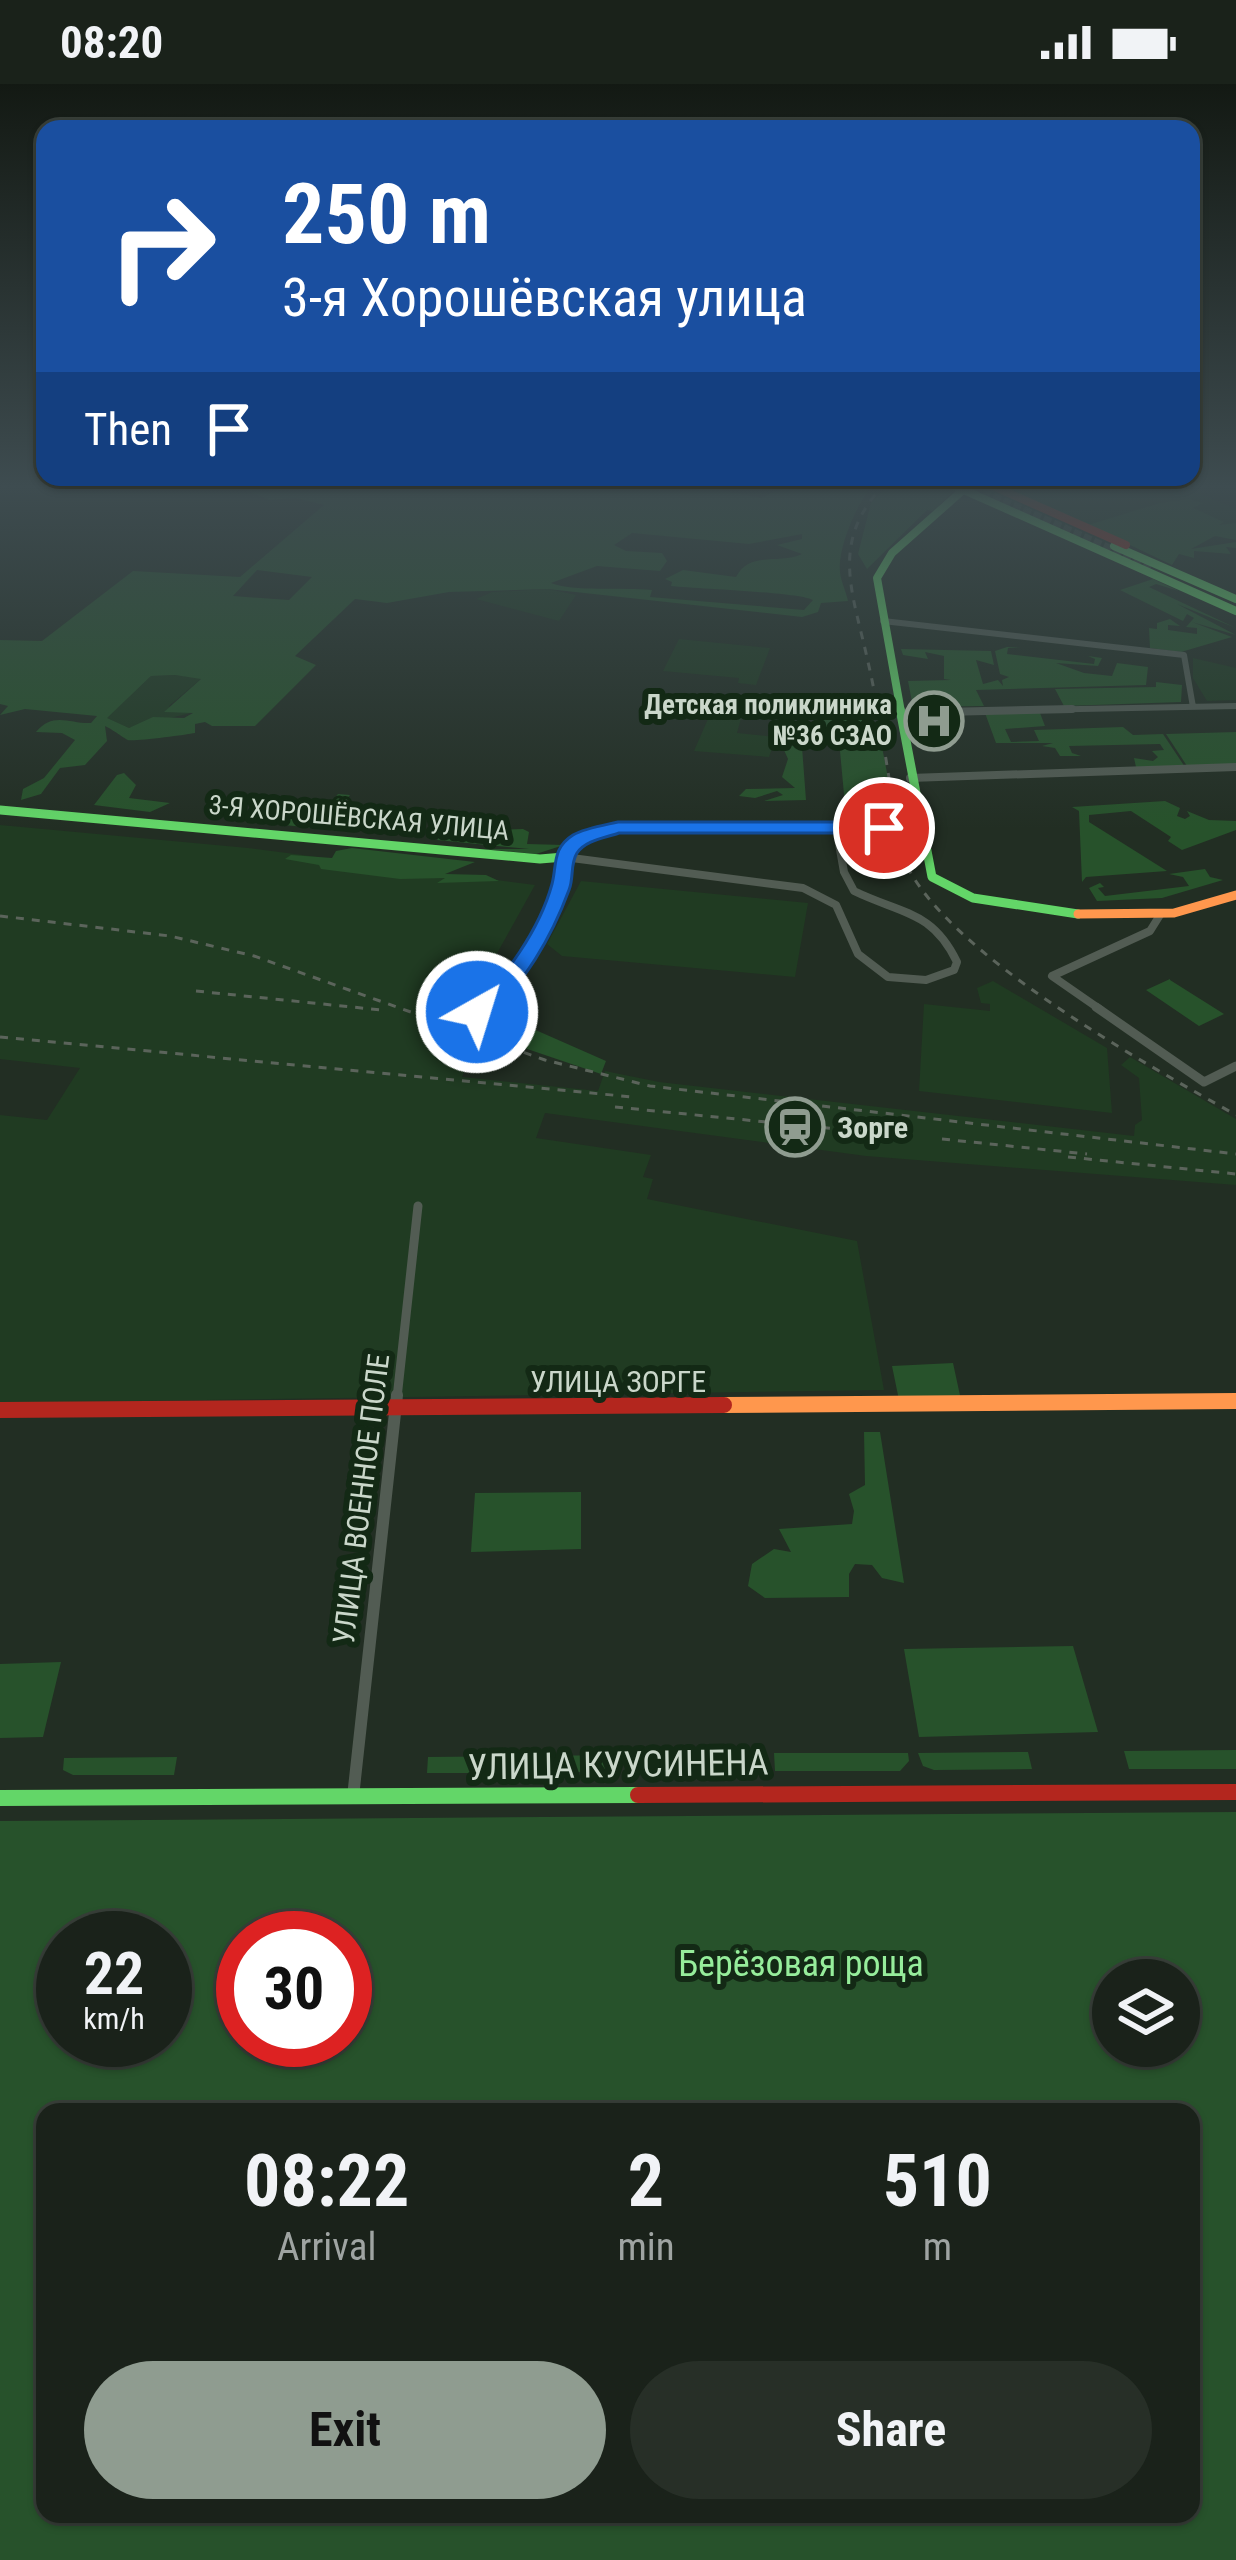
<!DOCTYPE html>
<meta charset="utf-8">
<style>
body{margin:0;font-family:"Roboto Condensed",sans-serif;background:#272f27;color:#f1f3f6;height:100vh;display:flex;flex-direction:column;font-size:45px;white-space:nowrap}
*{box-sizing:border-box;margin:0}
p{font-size:39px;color:#9fa4a2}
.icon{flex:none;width:66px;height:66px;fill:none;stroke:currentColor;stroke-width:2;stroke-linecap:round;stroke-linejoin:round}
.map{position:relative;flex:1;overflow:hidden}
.sheet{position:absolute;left:36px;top:2019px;width:1164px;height:420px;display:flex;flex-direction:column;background:#1a221a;border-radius:24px;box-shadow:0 3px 9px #0004,0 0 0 3px #383f39}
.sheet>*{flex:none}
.hud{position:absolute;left:36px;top:36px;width:1164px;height:366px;border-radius:24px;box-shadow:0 3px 9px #0004,0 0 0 3px #383f39;background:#1a4fa0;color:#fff;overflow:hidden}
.controls{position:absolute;left:1092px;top:1875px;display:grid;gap:24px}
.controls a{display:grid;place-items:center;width:108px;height:108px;border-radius:50%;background:#1a221a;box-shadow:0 3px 9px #0004,0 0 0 3px #383f39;font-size:60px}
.speed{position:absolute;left:36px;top:1827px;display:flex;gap:24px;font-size:60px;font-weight:700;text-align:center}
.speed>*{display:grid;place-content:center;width:156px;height:156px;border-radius:50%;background:#1a221a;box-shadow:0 3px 9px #0004,0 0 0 3px #383f39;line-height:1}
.speed small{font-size:30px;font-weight:400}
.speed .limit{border:18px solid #d22;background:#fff;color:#111}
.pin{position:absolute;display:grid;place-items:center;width:102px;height:102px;color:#fff;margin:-51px;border:6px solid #fff;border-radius:50%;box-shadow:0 3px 12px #0007}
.me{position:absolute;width:132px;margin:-66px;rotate:39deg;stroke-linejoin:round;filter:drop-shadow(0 0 9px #0008)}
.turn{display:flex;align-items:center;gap:42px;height:252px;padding:0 48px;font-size:54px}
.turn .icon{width:156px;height:156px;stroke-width:2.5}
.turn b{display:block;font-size:84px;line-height:102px}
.then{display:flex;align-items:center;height:114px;padding:0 48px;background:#0003;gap:24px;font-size:45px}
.eta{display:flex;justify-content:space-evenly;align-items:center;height:204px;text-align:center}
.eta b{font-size:72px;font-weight:700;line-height:84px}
.primary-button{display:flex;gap:24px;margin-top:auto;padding:24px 48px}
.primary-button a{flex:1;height:138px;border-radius:72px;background:#8f9c90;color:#111;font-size:48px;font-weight:700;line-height:138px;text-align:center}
.primary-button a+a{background:#272f27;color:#f1f3f6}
.status{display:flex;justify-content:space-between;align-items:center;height:84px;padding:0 60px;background:#1a221a;direction:ltr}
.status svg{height:33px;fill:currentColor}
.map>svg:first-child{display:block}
.built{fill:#203b22}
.green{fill:#27522b;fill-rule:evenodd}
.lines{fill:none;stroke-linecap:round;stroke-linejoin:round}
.secondary-tunnel{stroke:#3b473c;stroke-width:8;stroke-dasharray:8 3;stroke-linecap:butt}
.street-far3{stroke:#525c53;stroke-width:6}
.street-far2{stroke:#525c53;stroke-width:8}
.street-far1{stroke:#525c53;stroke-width:9}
.street{stroke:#525c53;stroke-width:12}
.fast-far2{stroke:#63d668;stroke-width:8}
.fast-far1{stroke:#63d668;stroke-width:9}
.fast{stroke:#63d668;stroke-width:16}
.slow-far1{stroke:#ff974d;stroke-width:9}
.slow{stroke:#ff974d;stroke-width:16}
.jam-far1{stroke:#b3261e;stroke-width:8}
.jam{stroke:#b3261e;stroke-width:16}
.rail{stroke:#5b645b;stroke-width:3;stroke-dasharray:8 8;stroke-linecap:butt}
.route{fill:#1a73e8;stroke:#114b97;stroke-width:3}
.labels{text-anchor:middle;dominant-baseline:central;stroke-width:12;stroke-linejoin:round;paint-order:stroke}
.far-poi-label{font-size:27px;font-weight:bold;fill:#cad7ca;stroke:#132915;text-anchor:end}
.far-street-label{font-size:27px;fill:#cad7ca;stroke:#132915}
.poi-label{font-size:30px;font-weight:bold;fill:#cad7ca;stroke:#132915;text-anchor:start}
.street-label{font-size:30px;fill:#cad7ca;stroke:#132915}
.near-street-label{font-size:36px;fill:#cad7ca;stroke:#132915}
.near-park-label{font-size:36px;fill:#96ed9b;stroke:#132915}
</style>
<div class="status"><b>08:20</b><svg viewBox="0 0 49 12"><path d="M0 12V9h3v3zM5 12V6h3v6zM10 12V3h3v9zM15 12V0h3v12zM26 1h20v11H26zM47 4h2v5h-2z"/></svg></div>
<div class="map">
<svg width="1236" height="2476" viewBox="0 0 1236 2476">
<rect width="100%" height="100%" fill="#222e23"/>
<path class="built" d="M 993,399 L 1175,399 L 1236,425 L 1236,442 L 1164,475 Z
M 548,505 L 576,511 L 559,537 L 476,515 L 492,508 Z
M 679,555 L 770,564 L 756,601 L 738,599 L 739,594 L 663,587 Z
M 1193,574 L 1236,584 L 1236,616 L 1207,617 L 1193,594 Z
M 175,591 L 202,594 L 169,622 L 170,628 L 195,628 L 129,644 L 106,634 L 151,592 Z
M 711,628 L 742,631 L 737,649 L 776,653 L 769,673 L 694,667 Z
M 0,741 L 248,764 L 535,801 L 448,958 L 475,962 L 462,993 L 598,1007 L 605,987 L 659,998 L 1134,1052 L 1135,1041 L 1142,1036 L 1139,994 L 1121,981 L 1130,973 L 1236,1035 L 1236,1101 L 866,1072 L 545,1029 L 536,1054 L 651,1071 L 643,1093 L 653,1095 L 647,1115 L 857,1157 L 884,1306 L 0,1319 L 0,1031 L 47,1036 L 80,984 L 0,975 Z
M 581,797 L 808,819 L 795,893 L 562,872 L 547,860 Z
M 993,897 L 1107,964 L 1112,1029 L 919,1007 L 924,920 L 990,927 L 990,920 L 981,919 L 977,904 Z"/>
<path class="green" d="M 255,399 L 594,399 L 606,403 L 608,399 L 684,399 L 761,414 L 787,402 L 806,405 L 819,399 L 874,399 C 859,416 837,463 840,488 C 841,498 846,507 848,517 L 821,519 L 818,528 L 802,533 L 548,505 L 449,508 L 387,519 L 355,515 L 295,572 L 316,581 L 255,642 L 212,642 L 205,638 L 195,640 L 195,649 C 185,651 131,658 128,656 C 125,655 112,645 105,642 L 107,657 L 85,681 L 60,684 L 41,710 L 21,716 L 23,705 L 44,694 L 75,656 L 62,649 L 36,648 C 53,627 70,640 91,639 L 97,632 L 25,625 L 0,631 L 8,622 L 0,620 L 0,556 L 42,557 L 133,487 L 240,493 L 324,421 L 296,414 L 270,416 L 241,404 ZM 632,449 L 749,460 L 802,450 L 802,455 L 777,461 L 802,470 C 779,481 750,466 736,493 L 683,486 L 665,495 L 672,498 L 671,502 C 698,505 799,508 813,516 L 804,526 L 650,513 L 652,506 C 623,503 573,508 551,499 L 597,482 L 660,487 L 667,477 L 662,469 L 626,467 L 614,461 ZM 257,486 L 312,493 L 289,516 L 233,512 ZM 175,591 L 201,595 L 164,628 L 193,629 L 184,634 L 153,633 L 129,644 L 107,634 L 151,592 Z
M 890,399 L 944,399 L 957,404 L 933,427 L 927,426 L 867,485 L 858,470 L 871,419 Z
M 1189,415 L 1203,419 L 1193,424 L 1224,438 L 1219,441 L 1236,439 L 1236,456 L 1215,452 L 1191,465 L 1236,458 L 1236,464 L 1226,463 L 1231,470 L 1194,467 L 1194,474 L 1179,470 L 1172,481 L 1088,441 L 1160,419 Z
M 1153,495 L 1179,507 L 1156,500 L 1149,503 L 1236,544 L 1177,520 L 1236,551 L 1192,538 L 1232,553 L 1181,568 L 1150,564 L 1149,544 L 1157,545 L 1157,539 L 1170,535 L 1180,542 L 1168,541 L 1168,546 L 1197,550 L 1197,544 L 1186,543 L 1194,534 L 1187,530 L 1183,537 L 1120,506 Z
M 1007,563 L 1021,564 L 1008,564 L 1007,570 L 1094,580 L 1095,575 L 1088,572 L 1102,574 L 1098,582 L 1056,579 L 1084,589 L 1112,592 L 1117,579 L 1148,583 L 1146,601 L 976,606 L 984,622 L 913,623 L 908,597 L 951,596 L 944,595 L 944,572 L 925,568 L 928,575 L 903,571 L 901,565 L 991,567 L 994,581 L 976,576 L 983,600 L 998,596 L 1003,602 L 1002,596 L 1009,593 L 1000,590 L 995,567 Z
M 1156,598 L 1182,601 L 1181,618 L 1064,622 L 1055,605 L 1156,603 Z
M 838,614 L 854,615 L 841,628 L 851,633 L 852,625 L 862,624 L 862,637 L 854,649 L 845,640 L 836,640 L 835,651 L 860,652 L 867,642 L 878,642 L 888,694 L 887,727 L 857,732 L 845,721 L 840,667 L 820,648 L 819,634 L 836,628 Z
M 985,629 L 1040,629 L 1045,642 L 1005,645 L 1011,658 L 1039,657 L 1034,646 L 1123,643 L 1133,651 L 1163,650 L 1185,683 L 1136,683 L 1134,674 L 1153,677 L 1158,673 L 1152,667 L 1164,666 L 1160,660 L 1069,662 L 1072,669 L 1081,672 L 1060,672 L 1055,664 L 1042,662 L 1053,659 L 996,659 Z
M 794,643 L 804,646 L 793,660 L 802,663 L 806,716 L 764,717 L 783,711 L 777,707 L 755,714 L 739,712 L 746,705 L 795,704 L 782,693 L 788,675 L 784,666 L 793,661 L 789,650 Z
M 1236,648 L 1236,680 L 1187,682 L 1166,650 Z
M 124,689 L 136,701 L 129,714 L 170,719 L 150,728 L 94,721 L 117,691 Z
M 338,710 L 350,711 L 324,745 L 264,739 L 269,733 L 283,733 L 272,729 L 277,723 L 308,724 L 290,720 C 310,715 311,726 331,719 Z
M 1165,717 L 1180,724 L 1177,732 L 1185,735 L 1190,732 L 1187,727 L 1209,736 L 1236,737 L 1236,746 L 1182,766 L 1168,757 L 1171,753 L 1131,727 L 1089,731 L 1089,738 L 1167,787 L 1086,793 L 1082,798 L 1079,727 L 1072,723 Z
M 523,745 L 529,748 L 527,760 L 564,761 L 536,770 L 484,765 L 529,765 L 437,756 L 445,747 Z
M 352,764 L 475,778 L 445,790 L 486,791 L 499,797 L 437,799 L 445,794 L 400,795 L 321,785 L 319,781 L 285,775 L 291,771 L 332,774 L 336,767 Z
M 1205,785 L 1210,793 L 1223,796 L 1162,814 L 1097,817 L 1089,804 L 1100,799 L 1104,803 L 1098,804 L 1105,812 L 1189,802 L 1183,793 L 1169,790 Z
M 1170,895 L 1170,896 L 1224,930 L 1199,942 L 1146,906 Z
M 513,910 L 527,913 L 517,930 L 531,944 L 606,977 L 601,990 L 483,950 L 502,916 Z
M 953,1279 L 961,1316 L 899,1316 L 892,1282 Z
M 864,1348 L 880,1348 L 904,1499 L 882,1494 L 872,1481 L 855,1480 L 849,1490 L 849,1513 L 765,1514 L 748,1502 L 752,1480 L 774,1465 L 791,1468 L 779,1445 L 852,1440 L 854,1427 L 849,1410 L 865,1401 Z
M 581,1408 L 581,1465 L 471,1468 L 475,1409 Z
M 1073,1562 L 1098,1648 L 919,1653 L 904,1565 Z
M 61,1578 L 43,1653 L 0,1654 L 0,1580 Z
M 1236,1666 L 1236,1685 L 1129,1685 L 1124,1667 Z
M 1028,1668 L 1032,1685 L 934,1686 L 923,1682 L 918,1669 Z
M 774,1669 L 908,1669 L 909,1677 L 900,1687 L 775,1687 Z
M 619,1671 L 619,1687 L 612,1688 L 555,1688 L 555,1680 L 518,1680 L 517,1674 L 500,1674 L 499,1689 L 427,1689 L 428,1673 Z
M 177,1673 L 174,1691 L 73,1691 L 63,1686 L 64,1674 Z
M 1236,1728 L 1236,2476 L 0,2476 L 0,1737 ZM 63,1854 L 165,1854 L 165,1956 L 63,1956 ZM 243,1854 L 345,1854 L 345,1956 L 243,1956 ZM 1113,1896 L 1179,1896 L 1179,1962 L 1113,1962 ZM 45,2028 L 1191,2028 L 1191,2430 L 45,2430 Z"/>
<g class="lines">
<path class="secondary-tunnel" d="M 963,399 L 1151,483"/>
<path class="street-far3" d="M 883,537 L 1184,571 L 1193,623
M 927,628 L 1236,622"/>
<path class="street-far2" d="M 899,629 L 1072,625
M 910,694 L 1236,683
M 479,926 C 523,887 558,832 564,773 L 803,804 L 836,821 L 858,870 L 888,893 L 926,896 L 954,886 L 957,878 C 932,826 901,830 854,807 L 844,788 L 836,743
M 1101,926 L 1052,892 L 1150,847 L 1160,831"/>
<path class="street-far1" d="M 1096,923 L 1204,998 L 1236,982
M 477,928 L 483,923
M 397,1314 L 418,1122"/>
<path class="street" d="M 353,1713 L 397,1311"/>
<path class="fast-far2" d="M 948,399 L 1236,527
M 1114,462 L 1236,515
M 901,628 L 877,494 L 892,469 L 971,399"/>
<path class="fast-far1" d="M 900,625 L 932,793 L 973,814 L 1078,830
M 0,726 L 540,775 L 564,773 L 588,753"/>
<path class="fast" d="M 0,1714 L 638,1711"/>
<path class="slow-far1" d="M 588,753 L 618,743 L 919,744
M 1078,830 L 1174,829 L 1236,811"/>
<path class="slow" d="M 724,1321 L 1236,1317"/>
<path class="jam-far1" d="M 986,399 L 1126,461"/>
<path class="jam" d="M 0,1326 L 724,1321
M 638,1711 L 1236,1708"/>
<path class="rail" d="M 886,399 C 828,457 853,508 868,578 C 879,625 885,674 894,722 C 897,739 897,761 904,776 C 946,870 1146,980 1236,1031
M 0,832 L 170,852 L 254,872 L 545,976 L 650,1002 L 1236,1070
M 196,907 L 381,926
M 0,953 L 633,1013
M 615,1023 L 888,1050
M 942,1055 L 1087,1070
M 1068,1073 L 1236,1090"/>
</g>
<linearGradient id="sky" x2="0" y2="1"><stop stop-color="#131913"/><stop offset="0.54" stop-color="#3e4c50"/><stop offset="1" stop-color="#3e4c50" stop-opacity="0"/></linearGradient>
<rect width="1236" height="745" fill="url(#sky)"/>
<path class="route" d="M 618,738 L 884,738 L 894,744 L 884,749 L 619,749 C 605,754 586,756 577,769 C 570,780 574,794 569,806 C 552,852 524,902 485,933 L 470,933 L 470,924 C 505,896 540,844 552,800 C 557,781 552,764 573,751 C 585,744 605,741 618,738 Z"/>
<defs>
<symbol id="hospital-ring" viewBox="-11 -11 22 22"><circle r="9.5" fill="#132915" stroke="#8f9c90" stroke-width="1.5"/><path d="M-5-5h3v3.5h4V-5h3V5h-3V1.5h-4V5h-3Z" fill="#8f9c90"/></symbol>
<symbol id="station-ring" viewBox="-11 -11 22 22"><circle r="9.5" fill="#132915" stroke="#8f9c90" stroke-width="1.5"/><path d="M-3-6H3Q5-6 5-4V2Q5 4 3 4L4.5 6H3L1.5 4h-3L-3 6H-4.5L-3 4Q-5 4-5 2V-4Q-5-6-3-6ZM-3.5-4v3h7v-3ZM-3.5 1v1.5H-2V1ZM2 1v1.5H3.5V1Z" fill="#8f9c90"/></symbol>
</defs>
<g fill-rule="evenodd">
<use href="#hospital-ring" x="901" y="604" width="66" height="66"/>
<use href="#station-ring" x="762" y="1010" width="66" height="66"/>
</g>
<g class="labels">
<g class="far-poi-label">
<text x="892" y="621">Детская поликлиника<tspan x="892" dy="31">№36 СЗАО</tspan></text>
</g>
<g class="far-street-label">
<text transform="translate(359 734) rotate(5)">3-Я ХОРОШЁВСКАЯ УЛИЦА</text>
</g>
<g class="poi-label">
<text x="837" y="1043">Зорге</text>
</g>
<g class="street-label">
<text x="618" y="1297">УЛИЦА ЗОРГЕ</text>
<text transform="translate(361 1415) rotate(-83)">УЛИЦА ВОЕННОЕ ПОЛЕ</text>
</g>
<g class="near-street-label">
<text transform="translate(618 1681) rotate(-1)">УЛИЦА КУУСИНЕНА</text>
</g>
<g class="near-park-label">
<text x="801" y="1880">Берёзовая роща</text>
</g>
</g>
</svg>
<div class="controls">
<a><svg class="icon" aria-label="layers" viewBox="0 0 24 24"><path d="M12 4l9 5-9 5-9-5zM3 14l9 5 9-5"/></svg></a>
</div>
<div class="speed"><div>22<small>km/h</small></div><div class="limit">30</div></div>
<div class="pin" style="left:884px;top:744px;background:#d93025"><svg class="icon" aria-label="arrive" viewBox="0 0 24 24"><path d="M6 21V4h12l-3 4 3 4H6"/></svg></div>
<svg class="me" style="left:477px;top:928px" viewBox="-20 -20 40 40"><circle r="17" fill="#1a73e8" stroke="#fff" stroke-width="3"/><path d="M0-11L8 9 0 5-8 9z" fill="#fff"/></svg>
<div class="hud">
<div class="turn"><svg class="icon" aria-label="right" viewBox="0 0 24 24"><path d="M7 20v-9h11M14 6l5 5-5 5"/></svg><div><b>250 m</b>3-я Хорошёвская улица</div></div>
<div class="then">Then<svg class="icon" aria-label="arrive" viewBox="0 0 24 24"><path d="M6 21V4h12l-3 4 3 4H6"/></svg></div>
</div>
<section class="sheet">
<div class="eta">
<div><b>08:22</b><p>Arrival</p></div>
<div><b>2</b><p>min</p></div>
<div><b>510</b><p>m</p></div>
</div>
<div class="primary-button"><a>Exit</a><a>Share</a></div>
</section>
</div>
